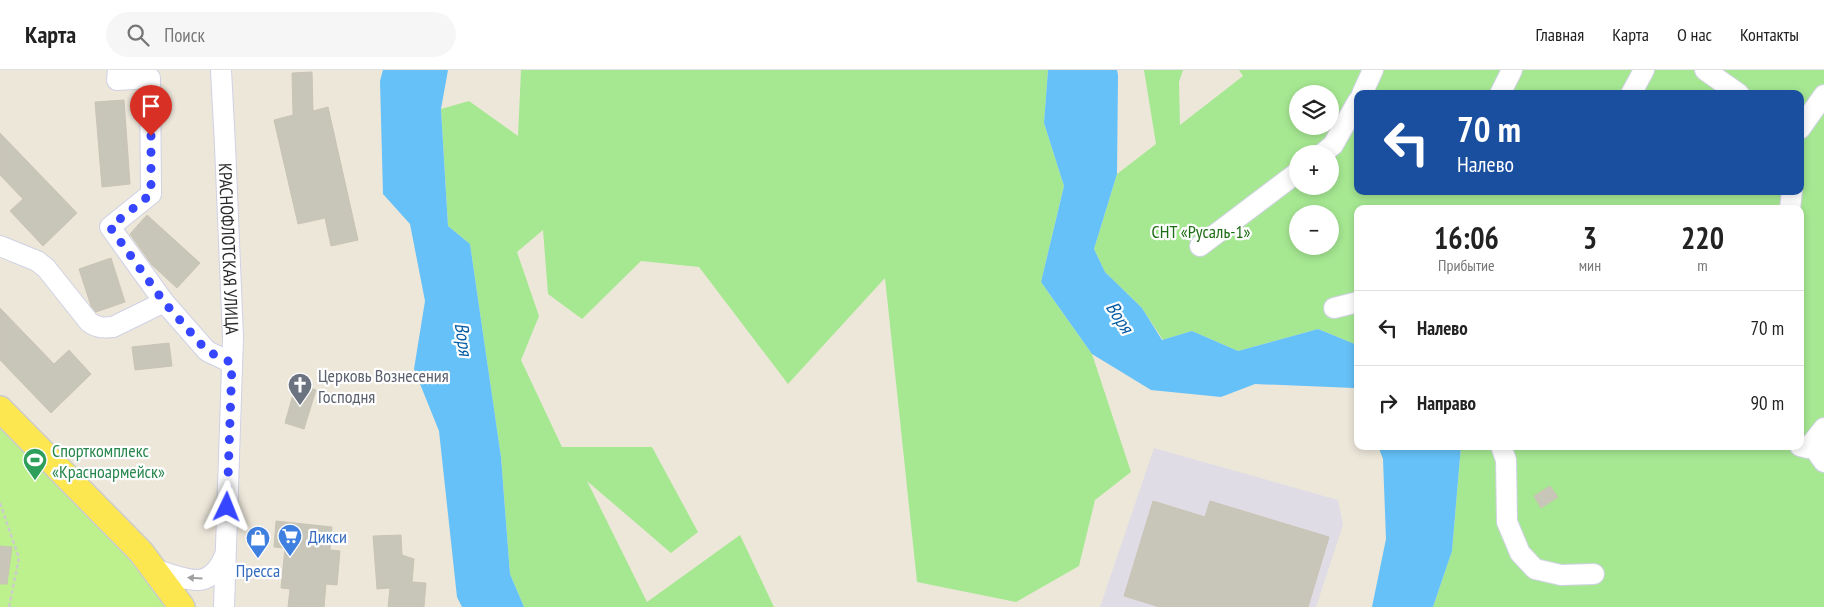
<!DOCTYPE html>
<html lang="ru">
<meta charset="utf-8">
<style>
body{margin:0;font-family:"PT Sans Narrow",sans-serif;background:#f6f6f6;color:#222;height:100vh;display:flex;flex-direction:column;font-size:19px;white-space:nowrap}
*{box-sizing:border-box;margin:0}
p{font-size:16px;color:#767676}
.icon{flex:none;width:28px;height:28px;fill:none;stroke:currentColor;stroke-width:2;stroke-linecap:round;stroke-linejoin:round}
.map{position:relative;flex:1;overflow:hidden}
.sheet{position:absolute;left:1354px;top:135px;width:450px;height:245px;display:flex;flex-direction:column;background:#fff;border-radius:10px;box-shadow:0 2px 8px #0003}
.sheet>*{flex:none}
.guide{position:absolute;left:1354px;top:20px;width:450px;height:105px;border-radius:10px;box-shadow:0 2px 8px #0003;background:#1a4fa0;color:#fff;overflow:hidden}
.tools{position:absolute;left:1289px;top:15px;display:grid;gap:10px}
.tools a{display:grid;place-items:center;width:50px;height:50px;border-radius:50%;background:#fff;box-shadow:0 2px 8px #0003;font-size:25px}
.pin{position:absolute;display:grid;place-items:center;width:42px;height:42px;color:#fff;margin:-51px -21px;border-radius:50% 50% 50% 0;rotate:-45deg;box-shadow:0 0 5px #0007}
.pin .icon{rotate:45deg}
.me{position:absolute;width:55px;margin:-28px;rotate:2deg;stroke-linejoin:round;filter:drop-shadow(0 0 4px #0008)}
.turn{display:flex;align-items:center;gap:18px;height:105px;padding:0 20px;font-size:22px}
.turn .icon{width:65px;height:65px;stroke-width:2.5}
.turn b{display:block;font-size:35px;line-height:42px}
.eta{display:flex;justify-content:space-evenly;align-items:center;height:85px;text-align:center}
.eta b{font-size:30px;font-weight:600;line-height:35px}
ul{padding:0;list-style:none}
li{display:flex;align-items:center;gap:15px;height:75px;padding:0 20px;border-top:1px solid #e0e0e0}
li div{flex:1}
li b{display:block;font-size:19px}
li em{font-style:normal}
header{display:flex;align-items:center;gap:30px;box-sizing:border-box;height:70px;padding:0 25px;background:#fff;border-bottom:1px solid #e0e0e0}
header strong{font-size:24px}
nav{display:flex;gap:28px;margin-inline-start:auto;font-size:18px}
.search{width:350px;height:45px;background:#f6f6f6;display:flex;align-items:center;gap:12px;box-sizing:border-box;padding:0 18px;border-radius:28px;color:#767676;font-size:19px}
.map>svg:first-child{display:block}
.industrial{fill:#dfdce5}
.green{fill:#a6e892;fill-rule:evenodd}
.pitch{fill:#bcf18d}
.water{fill:#65c1f8}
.building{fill:#c8c5b9;stroke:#c9c4b4}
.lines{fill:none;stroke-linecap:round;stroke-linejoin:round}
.minor-casing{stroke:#d0d1e4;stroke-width:22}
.major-casing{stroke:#ccc;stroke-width:28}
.path{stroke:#ccc;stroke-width:2.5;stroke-dasharray:4 2.5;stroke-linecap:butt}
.minor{stroke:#fff;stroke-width:20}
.major{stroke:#fce751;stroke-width:25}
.oneway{fill:#9f9f9f}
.route{stroke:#3645ff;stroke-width:9;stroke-dasharray:0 16.2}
.labels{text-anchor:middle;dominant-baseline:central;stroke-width:4.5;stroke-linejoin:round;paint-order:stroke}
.park-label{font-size:18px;fill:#1d6d14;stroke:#fff}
.street-label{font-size:18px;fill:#2a2a2a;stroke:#fff}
.worship-label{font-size:18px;fill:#5b616d;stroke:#fff;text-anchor:start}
.leisure-label{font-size:18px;fill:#27864d;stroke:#fff;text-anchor:start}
.shop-label{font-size:18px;fill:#366cbe;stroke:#fff;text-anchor:start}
.water-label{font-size:19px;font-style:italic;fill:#035ba5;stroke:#fff}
</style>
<header>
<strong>Карта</strong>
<div class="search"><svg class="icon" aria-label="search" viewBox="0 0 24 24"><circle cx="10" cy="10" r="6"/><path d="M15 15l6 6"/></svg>Поиск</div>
<nav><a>Главная</a><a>Карта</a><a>О нас</a><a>Контакты</a></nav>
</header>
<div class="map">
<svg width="1824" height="537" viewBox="0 0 1824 537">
<rect width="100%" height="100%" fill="#ede7da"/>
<path class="industrial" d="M 1154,378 L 1338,430 L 1343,455 L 1316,537 L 1100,537 Z"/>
<path class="green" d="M 521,0 L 1048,0 L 1044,53 L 1064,116 L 1041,212 L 1092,284 L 1131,402 L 1095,430 L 1079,496 L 1016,532 L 917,512 L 885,208 L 788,314 L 699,197 L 641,191 L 582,249 L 548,224 L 543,160 L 517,182 L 539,246 L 521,290 L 562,377 L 652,377 L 698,462 L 671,483 L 587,411 L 647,532 L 740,465 L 774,537 L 524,537 L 510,504 L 501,387 L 470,174 L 448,156 L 441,39 L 469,31 L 518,66 Z
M 1144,0 L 1183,0 L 1179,12 L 1180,55 L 1243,6 L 1239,0 L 1824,0 L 1824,537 L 1433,537 L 1452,481 L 1461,376 L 1800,376 L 1800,139 L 1358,139 L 1357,275 L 1318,259 L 1238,281 L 1192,261 L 1163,270 L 1142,238 L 1105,202 L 1094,179 L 1117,104 L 1156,74 ZM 1298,24 L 1330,24 L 1330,56 L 1298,56 ZM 1358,24 L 1800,24 L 1800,121 L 1358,121 ZM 1298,84 L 1330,84 L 1330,116 L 1298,116 ZM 1298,144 L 1330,144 L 1330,176 L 1298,176 Z"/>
<path class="pitch" d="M 0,340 L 182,537 L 0,537 Z"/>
<path class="water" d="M 383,0 L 448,0 L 441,39 L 448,156 L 470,174 L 501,387 L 510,504 L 524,537 L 462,537 L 457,527 L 439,361 L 414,299 L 425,231 L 410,154 L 383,124 L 380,11 Z
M 1048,0 L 1117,0 L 1118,5 L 1117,104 L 1094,179 L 1105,202 L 1142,238 L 1162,270 L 1192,261 L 1238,281 L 1318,259 L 1357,275 L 1357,327 L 1354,318 L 1255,314 L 1221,327 L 1151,320 L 1092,284 L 1041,212 L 1064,116 L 1044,53 Z
M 1378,376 L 1461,376 L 1452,481 L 1433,537 L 1372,537 L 1386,469 L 1383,389 Z"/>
<path class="building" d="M 312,2 L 313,41 L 328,37 L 358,170 L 331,176 L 325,148 L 298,154 L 274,50 L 293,45 L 292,3 Z
M 124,30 L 130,114 L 102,117 L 95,32 Z
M 0,63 L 77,143 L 43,176 L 10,141 L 23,129 L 0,105 Z
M 147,145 L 200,193 L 177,218 L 152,195 L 130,164 Z
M 111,188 L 125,232 L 96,242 L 91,236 L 79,199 Z
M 0,238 L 54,294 L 69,280 L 91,304 L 51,343 L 0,290 Z
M 169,273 L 172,296 L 135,300 L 132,277 Z
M 296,314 L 316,320 L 304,359 L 285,353 Z
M 1550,416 L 1558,427 L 1541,438 L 1534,426 Z
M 1153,431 L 1205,447 L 1210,431 L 1329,467 L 1308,537 L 1160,537 L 1124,526 Z
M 276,451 L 332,457 L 330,480 L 340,481 L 337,515 L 326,514 L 324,537 L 288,537 L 290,519 L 281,518 L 285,478 L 274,477 Z
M 401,465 L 402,485 L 414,489 L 412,512 L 426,513 L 424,537 L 388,537 L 390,518 L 377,519 L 373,466 Z
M 0,476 L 12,477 L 7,514 L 0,514 Z"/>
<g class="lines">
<defs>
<g id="minor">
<path d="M 118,0 L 117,10 L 150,8 L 151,124 L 110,157 L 164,232"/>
<path id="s1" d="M 221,0 L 225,76 L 233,267 L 224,537"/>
<path d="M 1705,0 L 1739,24"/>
<path d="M 1362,24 L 1373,0"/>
<path d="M 1500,24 L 1512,0"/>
<path d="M 1631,24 L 1644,0"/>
<path d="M 1800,59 L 1824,25"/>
<path d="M 1322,84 L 1333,75 L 1358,31"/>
<path d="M 1790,139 L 1792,121"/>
<path d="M 0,176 L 37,191 L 46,198 L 89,252 C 97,258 103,258 113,257 L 164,232 L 207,281 L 232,293"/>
<path d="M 1200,176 L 1298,102"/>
<path d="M 1334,238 L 1358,232"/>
<path d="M 1811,374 L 1824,392"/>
<path d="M 1501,376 L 1506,390 L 1507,452 L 1520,483 L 1535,499 L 1561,505 L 1594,504"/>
<path d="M 1800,376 L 1808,378 L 1824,358"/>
<path d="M 153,499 C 186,508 209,524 225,485"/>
</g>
<path id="major" d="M 0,339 L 141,482 L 182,537"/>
</defs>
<use href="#minor" class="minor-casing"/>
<use href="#major" class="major-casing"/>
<path class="path" d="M 0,433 L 19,488 L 9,537"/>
<use href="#minor" class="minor"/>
<use href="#major" class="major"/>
</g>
<defs><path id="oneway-solid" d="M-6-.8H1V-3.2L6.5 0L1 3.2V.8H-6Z" transform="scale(1.25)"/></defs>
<use class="oneway" href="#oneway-solid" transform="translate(195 508) rotate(-176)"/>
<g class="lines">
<path class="route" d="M 151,66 L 151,124 L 110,157 L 164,232 L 207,281 L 232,293 L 227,437"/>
</g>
<defs>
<symbol id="church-pin" viewBox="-11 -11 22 30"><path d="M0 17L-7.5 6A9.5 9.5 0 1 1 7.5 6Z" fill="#6b7280" stroke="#fff"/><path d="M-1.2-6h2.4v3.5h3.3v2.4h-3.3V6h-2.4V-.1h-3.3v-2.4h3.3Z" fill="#fff"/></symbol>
<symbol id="stadium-pin" viewBox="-11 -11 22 30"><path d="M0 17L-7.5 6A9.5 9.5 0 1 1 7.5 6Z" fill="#2e9e5b" stroke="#fff"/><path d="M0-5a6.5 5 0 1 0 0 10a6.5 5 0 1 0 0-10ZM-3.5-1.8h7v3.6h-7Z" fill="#fff"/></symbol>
<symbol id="supermarket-pin" viewBox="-11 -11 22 30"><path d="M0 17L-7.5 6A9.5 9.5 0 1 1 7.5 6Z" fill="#3f7fe0" stroke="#fff"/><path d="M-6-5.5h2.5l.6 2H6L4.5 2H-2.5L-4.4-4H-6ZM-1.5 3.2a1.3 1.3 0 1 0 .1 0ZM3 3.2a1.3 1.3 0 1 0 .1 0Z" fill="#fff"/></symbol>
<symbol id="shop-pin" viewBox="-11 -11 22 30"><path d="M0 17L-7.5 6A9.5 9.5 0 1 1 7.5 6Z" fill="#3f7fe0" stroke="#fff"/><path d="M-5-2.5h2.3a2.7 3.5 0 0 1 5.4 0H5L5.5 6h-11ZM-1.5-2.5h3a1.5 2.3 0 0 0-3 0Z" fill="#fff"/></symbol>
</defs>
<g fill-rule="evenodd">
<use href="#church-pin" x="286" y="301" width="28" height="38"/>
<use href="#stadium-pin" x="21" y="376" width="28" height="38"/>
<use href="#supermarket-pin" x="276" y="452" width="28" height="38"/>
<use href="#shop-pin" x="244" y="454" width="28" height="38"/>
</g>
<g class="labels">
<g class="park-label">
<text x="1201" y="161">СНТ «Русаль-1»</text>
</g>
<g class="street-label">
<text stroke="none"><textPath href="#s1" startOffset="179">КРАСНОФЛОТСКАЯ УЛИЦА</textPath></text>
</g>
<g class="worship-label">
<text x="318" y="305">Церковь Вознесения<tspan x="318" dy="21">Господня</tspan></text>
</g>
<g class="leisure-label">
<text x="52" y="380">Спорткомплекс<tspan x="52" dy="21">«Красноармейск»</tspan></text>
</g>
<g class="shop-label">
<text x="308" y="466">Дикси</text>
<text x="258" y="500" text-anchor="middle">Пресса</text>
</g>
<g class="water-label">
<text transform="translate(1120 247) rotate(57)">Воря</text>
<text transform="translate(464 269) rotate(82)">Воря</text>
</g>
</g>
</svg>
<div class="tools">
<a><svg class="icon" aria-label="layers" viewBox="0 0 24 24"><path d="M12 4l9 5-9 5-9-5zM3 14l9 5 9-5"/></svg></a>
<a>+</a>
<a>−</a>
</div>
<div class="pin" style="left:151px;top:66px;background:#d93025"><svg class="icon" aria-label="arrive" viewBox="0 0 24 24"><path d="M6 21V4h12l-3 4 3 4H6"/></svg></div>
<svg class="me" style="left:227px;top:437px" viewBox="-20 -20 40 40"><path d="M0-17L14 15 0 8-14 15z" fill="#3645ff" stroke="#fff" stroke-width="4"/></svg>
<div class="guide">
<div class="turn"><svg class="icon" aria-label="left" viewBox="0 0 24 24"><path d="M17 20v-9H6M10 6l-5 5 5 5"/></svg><div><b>70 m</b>Налево</div></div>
</div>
<section class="sheet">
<div class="eta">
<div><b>16:06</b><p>Прибытие</p></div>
<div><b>3</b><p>мин</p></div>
<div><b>220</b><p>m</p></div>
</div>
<ul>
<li><svg class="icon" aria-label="left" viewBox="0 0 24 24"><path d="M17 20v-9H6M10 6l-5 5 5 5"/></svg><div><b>Налево</b></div><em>70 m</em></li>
<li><svg class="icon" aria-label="right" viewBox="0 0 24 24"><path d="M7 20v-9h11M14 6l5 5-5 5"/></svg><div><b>Направо</b></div><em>90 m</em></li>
</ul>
</section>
</div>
